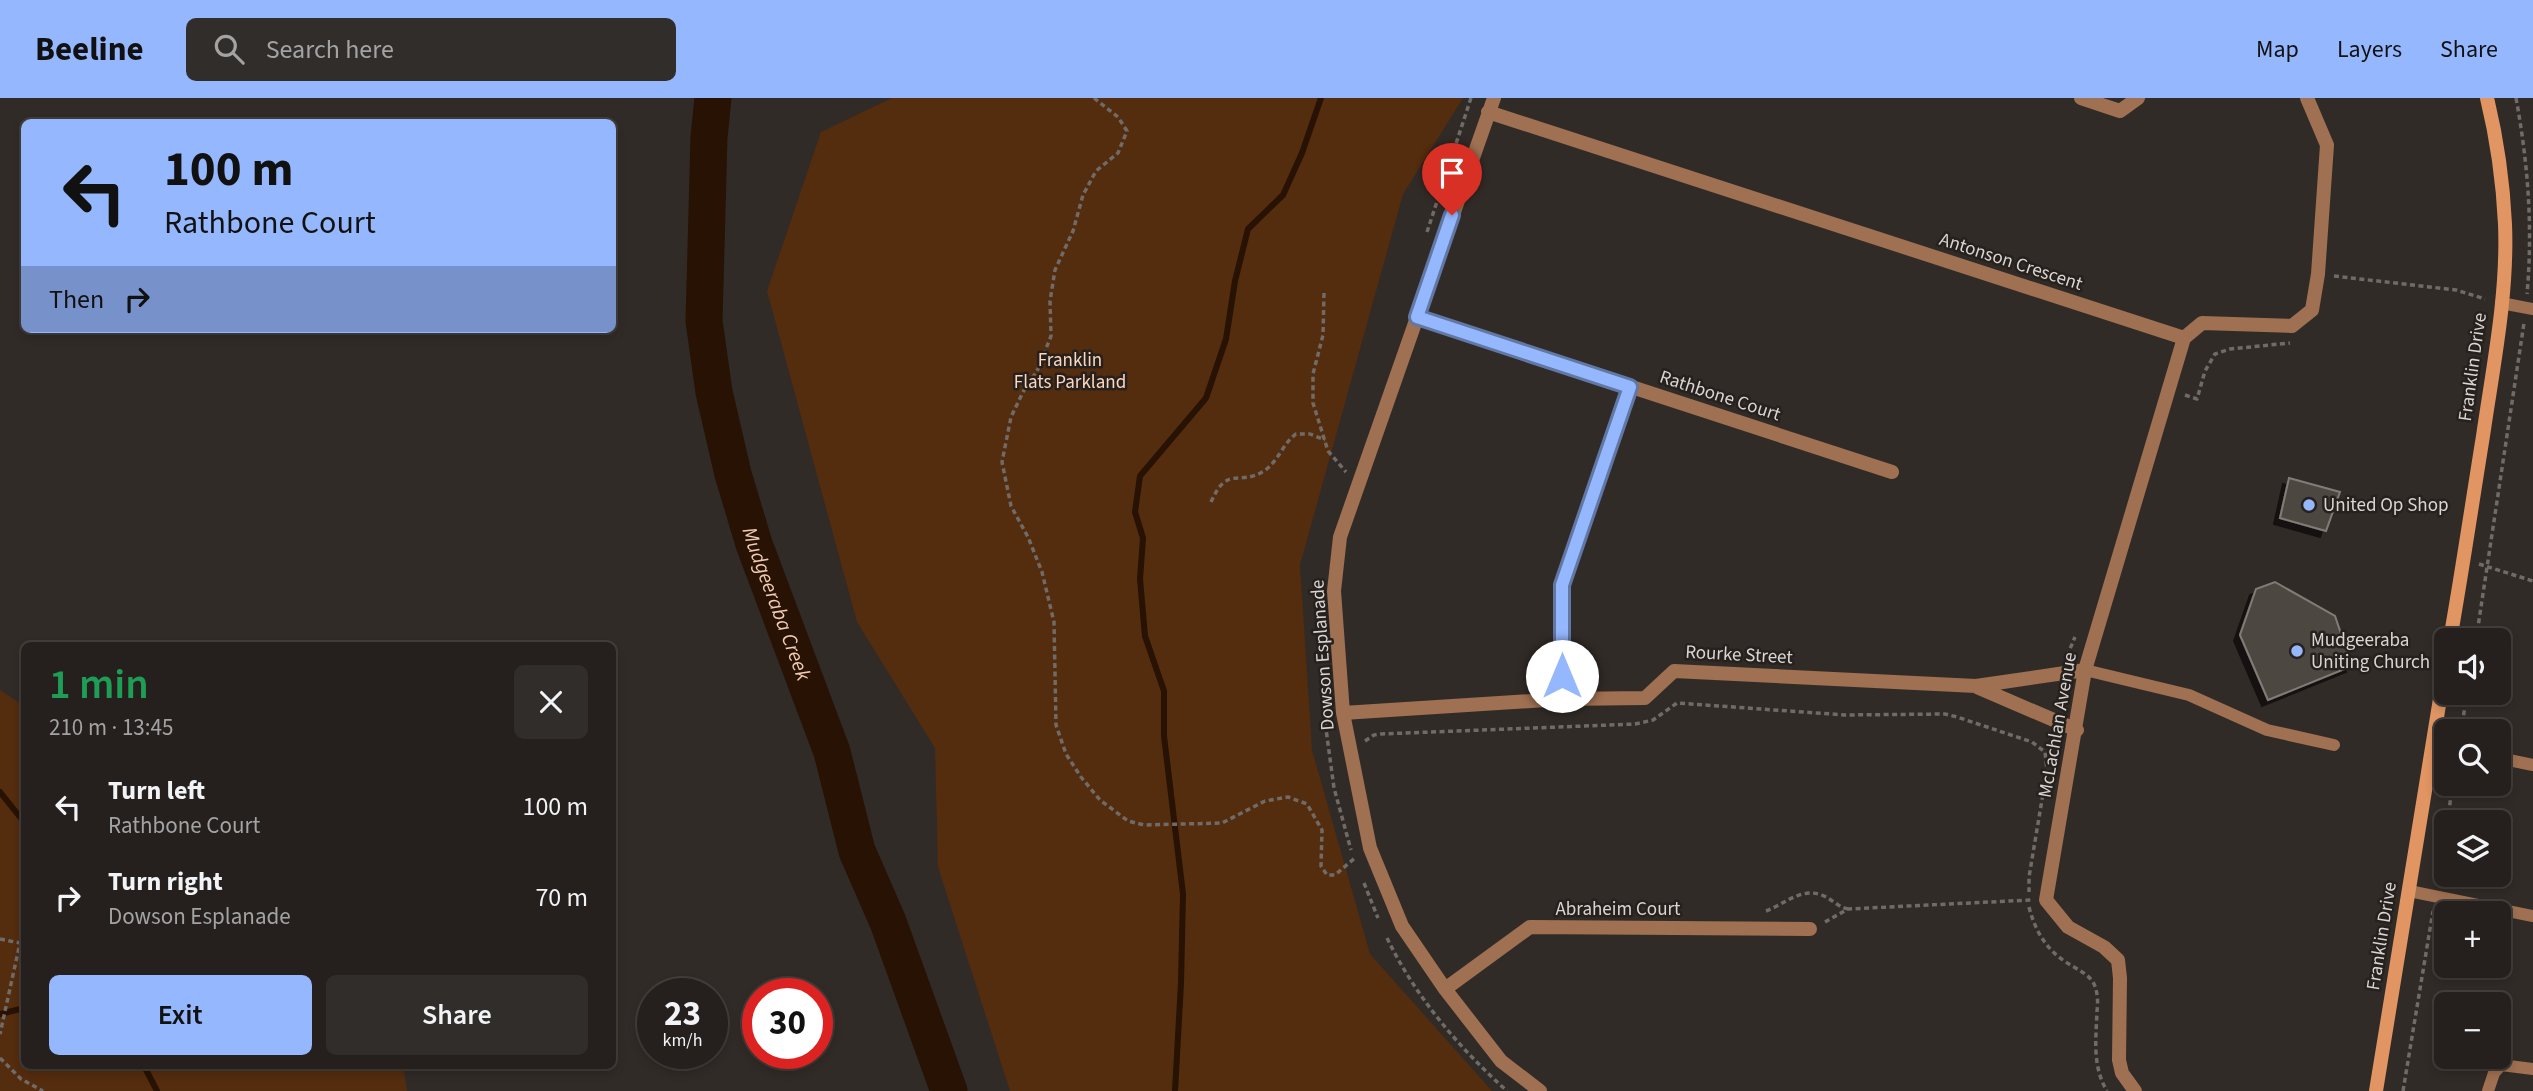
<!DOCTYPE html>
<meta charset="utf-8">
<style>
body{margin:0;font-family:"Source Sans 3",sans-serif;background:#312d2a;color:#f1f3f6;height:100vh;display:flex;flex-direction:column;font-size:26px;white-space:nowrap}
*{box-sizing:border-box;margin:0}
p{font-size:23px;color:#a3a3a4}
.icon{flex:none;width:38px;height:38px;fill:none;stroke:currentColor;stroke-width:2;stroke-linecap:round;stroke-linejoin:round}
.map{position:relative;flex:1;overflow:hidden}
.drawer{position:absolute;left:21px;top:544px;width:595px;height:427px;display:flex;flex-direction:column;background:#25201d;border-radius:10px;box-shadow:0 4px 10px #0003,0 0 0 2px #423e3b}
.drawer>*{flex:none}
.top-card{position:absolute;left:21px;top:21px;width:595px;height:214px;border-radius:10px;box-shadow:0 4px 10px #0003,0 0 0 2px #423e3b;background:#95b7fd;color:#111;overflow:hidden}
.controls{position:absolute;left:2434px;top:530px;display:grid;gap:14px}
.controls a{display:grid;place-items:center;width:77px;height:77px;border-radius:10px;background:#25201d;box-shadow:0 4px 10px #0003,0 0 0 2px #423e3b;font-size:35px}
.speed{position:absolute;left:637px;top:880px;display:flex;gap:14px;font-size:35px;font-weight:700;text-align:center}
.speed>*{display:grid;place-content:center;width:91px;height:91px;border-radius:50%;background:#25201d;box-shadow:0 4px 10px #0003,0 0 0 2px #423e3b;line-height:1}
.speed small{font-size:18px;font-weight:400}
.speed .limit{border:10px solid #d22;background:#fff;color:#111}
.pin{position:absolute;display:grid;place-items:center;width:60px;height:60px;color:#fff;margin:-72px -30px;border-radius:50% 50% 50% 0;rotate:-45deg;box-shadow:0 0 7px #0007}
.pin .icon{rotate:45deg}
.me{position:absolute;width:77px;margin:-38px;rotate:0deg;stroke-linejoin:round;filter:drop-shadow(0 0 5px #0008)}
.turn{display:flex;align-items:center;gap:24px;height:147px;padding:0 28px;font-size:32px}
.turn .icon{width:91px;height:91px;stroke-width:2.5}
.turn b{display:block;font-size:49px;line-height:60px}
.then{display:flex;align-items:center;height:66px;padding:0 28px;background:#0003;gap:14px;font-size:26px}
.round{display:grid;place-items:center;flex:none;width:74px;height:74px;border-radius:10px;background:#312d2a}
.headline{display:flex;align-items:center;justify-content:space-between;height:119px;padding:0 28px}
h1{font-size:42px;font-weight:600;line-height:52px;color:#1e9e55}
.button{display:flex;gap:14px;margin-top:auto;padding:14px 28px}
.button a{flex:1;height:80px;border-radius:10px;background:#95b7fd;color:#111;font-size:28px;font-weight:600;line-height:80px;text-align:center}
.button a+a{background:#312d2a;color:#f1f3f6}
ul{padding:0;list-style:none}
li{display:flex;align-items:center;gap:21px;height:91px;padding:0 28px}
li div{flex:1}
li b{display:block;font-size:26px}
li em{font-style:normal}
header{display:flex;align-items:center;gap:42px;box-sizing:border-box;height:98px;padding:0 35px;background:#95b7fd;color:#111}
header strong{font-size:33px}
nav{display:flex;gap:38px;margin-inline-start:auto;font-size:24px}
.search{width:490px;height:63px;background:#312d2a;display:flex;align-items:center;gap:18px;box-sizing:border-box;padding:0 24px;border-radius:10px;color:#a3a3a4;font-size:26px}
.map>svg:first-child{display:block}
.green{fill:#542c0e}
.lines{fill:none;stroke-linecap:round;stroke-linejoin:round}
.stream{stroke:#271204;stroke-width:6}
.river{stroke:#271204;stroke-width:37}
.building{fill:#4d4743;stroke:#827b77;stroke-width:2;filter:url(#shadow)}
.path{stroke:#706b67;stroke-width:3.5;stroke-dasharray:5 3.5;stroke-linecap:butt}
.service{stroke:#9f7051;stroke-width:12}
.minor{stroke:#9f7051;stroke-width:14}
.secondary{stroke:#e09562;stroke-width:14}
.route-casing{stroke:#6177a4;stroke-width:18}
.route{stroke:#95b7fd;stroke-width:12}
.poi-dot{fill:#95b7fd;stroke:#27211e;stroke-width:2.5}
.labels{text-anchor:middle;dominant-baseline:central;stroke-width:5;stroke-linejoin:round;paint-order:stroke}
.street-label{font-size:19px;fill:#d9d5d3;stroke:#27211e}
.park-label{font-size:19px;fill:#fdd6be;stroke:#27211e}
.poi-label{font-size:19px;fill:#d9d5d3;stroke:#27211e;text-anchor:start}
.water-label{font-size:21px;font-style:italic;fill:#f3ccb4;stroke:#27211e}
</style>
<header>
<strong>Beeline</strong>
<div class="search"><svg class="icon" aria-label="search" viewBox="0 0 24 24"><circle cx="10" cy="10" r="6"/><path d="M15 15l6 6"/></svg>Search here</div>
<nav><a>Map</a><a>Layers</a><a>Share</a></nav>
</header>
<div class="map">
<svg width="2533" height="993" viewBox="0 0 2533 993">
<defs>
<filter id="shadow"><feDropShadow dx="-6" dy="6" stdDeviation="0" flood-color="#0009"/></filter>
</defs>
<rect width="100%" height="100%" fill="#312b27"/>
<path class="green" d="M 892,0 L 1463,0 L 1403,96 L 1300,467 L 1312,652 L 1370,856 L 1492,993 L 1010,993 L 938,769 L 935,650 L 857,524 L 767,193 L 821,34 Z
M 0,592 L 24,608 L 24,968 L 403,968 L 407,993 L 0,993 Z"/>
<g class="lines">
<path class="stream" d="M 0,694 L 24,724
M 0,916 L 24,910
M 144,968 L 157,993
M 1175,993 L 1181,885 L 1183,796 L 1164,638 L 1164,593 L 1145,538 L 1140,481 L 1143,440 L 1135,414 L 1140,378 L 1206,300 L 1226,241 L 1235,183 L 1248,131 L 1283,97 L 1302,55 L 1321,0"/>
<path class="river" id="s1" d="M 713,0 L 709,39 L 704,223 L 714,294 L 733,376 L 754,446 L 832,654 L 857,753 L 888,824 L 949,993"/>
</g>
<path class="building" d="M 2289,380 L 2340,394 L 2326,433 L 2280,420 Z
M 2275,484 L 2335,518 L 2352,568 L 2268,602 L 2240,537 L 2256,491 Z"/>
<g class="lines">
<path class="path" d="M 1094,0 L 1118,19 L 1127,33 L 1118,55 L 1096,73 L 1083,97 L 1073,133 L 1055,172 L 1050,203 L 1051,238 L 1038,271 L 1023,294 L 1011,319 L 1002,364 L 1011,408 L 1028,439 L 1042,474 L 1054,524 L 1056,627 L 1066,656 L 1081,679 L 1100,702 L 1128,723 L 1144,727 L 1222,725 L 1265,703 L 1288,699 L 1307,706 L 1322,732 L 1321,768 L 1327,777 L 1335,777 L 1356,759
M 2516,0 C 2528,65 2533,130 2527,196
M 1427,134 L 1471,0
M 2334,178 L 2456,192 L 2485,201
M 1324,195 L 1323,237 L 1313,276 L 1313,305 L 1328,353 L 1346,374
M 2185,297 L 2197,301 L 2205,273 L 2215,256 L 2230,251 L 2290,245
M 1211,404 C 1228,366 1238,389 1264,373 C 1278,364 1283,345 1296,336 L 1310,336 L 1325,342
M 2479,466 L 2533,483
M 2476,542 L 2524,225
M 2067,558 L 2075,539
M 1323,609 L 1334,690 L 1351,752
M 2461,634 L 2467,595
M 1365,643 L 1374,637 L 1381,636 L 1635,626 L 1653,622 L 1677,605 L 1845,617 L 1945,616 L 1957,619 L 2032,644 L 2045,654 L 2047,672 L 2029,779 L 2029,794
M 2447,724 L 2453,686
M 1364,785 L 1378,820
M 2438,785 L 2446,728
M 2029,809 C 2035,833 2047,853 2069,866 C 2078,872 2089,876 2094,886 C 2098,895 2098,904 2097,913 C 2096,941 2092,968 2107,993
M 1766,813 C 1785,806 1802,788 1824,798 C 1833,802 1838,809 1848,811
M 1825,824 L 1848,811 L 2031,802
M 1387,840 C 1415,898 1459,950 1507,993
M 0,841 L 20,845 L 0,936
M 0,960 L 21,981 L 43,993
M 2403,993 L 2433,813"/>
<path class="service" d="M 2501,205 L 2533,211
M 2085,572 L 2189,597 L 2267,632 L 2334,647
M 2433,647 L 2446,650
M 2499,660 L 2533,667
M 2409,793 L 2533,818
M 2488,993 L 2494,975 L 2501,967 L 2533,971"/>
<path class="minor" d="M 1494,0 L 1340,439 L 1334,493 L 1343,615 L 1370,750 L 1402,828 L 1445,891 L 1501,963 L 1540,993
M 2081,0 L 2120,13 L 2138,0
M 1488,14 L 2184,240
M 1417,219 L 1892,374
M 2184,240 L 2202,225 L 2292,228 L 2312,212 L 2318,176 L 2327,47 L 2307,0
M 1977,589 L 2077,632
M 1562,601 L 1562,487 L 1630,289
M 1343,615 L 1562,601 L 1645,600 L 1674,573 L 1976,588 L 2085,572
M 1445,891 L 1530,829 L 1810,831
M 2135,993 L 2122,975 L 2119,962 L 2120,880 L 2118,862 L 2104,849 L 2068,829 L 2046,802 L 2085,572 L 2184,240"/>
<path class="secondary" d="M 2450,542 C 2462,474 2472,406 2483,338 C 2493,269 2508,196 2505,126 C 2503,84 2497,41 2487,0
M 2376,993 L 2446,564"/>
</g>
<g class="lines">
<defs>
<path id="route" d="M 1452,117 L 1417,219 L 1630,289 L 1562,487 L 1562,578"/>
</defs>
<use href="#route" class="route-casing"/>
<use href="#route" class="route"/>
</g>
<g class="poi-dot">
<circle cx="2309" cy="407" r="7"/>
<circle cx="2297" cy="553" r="7"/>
</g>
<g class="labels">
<g class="street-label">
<text transform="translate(2011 164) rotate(18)">Antonson Crescent</text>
<text transform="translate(2473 269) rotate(-82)">Franklin Drive</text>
<text transform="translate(1720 298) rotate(18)">Rathbone Court</text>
<text transform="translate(1323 557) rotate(-94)">Dowson Esplanade</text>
<text transform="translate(1739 557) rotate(3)">Rourke Street</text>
<text transform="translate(2058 627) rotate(-80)">McLachlan Avenue</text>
<text x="1618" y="811">Abraheim Court</text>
<text transform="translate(2382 838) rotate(-81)">Franklin Drive</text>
</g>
<g class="park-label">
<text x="1070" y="262">Franklin<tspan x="1070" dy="22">Flats Parkland</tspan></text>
</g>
<g class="poi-label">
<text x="2323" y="407">United Op Shop</text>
<text x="2311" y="542">Mudgeeraba<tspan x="2311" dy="22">Uniting Church</tspan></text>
</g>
<g class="water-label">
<text stroke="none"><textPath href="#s1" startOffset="516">Mudgeeraba Creek</textPath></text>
</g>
</g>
</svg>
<div class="controls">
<a><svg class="icon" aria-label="sound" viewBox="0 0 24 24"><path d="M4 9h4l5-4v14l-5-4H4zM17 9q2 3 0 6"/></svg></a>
<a><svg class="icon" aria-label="search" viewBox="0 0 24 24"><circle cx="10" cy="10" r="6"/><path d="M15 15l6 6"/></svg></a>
<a><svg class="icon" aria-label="layers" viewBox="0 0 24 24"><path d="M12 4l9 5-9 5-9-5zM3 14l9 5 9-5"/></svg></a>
<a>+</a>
<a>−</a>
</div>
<div class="speed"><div>23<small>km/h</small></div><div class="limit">30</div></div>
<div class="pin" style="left:1452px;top:117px;background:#d93025"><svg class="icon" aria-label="arrive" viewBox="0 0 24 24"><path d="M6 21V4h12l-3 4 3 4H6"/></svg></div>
<svg class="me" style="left:1562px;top:578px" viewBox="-20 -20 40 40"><circle r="19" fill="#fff"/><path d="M0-13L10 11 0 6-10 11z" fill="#95b7fd"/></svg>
<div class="top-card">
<div class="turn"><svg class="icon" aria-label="left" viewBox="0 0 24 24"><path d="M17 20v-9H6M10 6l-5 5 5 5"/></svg><div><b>100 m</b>Rathbone Court</div></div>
<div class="then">Then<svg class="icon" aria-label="right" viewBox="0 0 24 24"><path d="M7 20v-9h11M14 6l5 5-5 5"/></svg></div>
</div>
<section class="drawer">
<div class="headline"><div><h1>1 min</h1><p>210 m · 13:45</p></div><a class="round"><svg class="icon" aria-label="close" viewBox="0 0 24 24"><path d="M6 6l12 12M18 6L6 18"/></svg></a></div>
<ul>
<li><svg class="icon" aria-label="left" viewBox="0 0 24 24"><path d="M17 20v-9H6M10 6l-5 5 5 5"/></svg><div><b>Turn left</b><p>Rathbone Court</p></div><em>100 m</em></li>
<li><svg class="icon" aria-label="right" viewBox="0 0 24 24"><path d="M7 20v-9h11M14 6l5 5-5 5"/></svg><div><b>Turn right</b><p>Dowson Esplanade</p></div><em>70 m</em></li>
</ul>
<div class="button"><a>Exit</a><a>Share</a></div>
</section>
</div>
